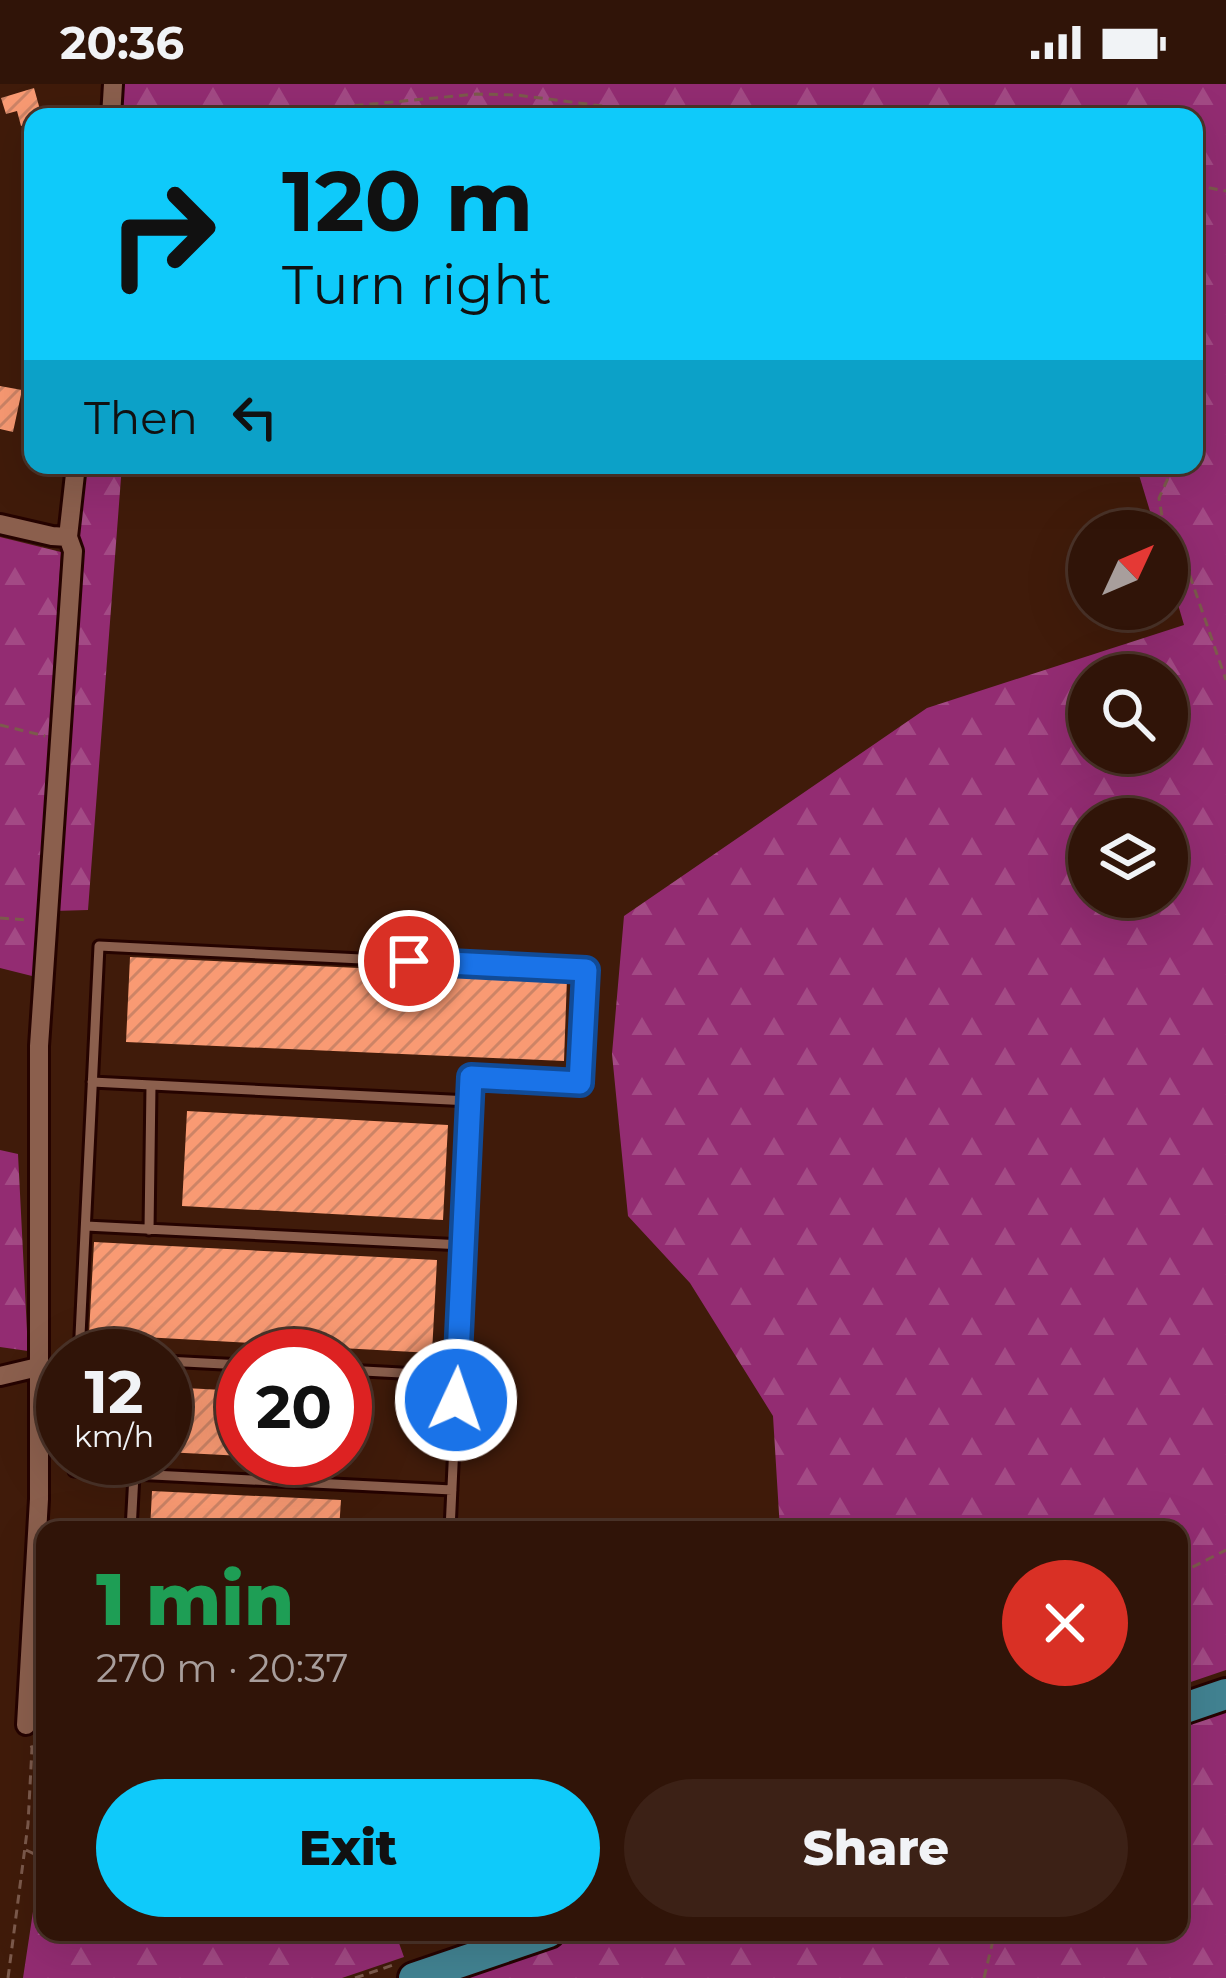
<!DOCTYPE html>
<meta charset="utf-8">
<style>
body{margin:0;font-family:Montserrat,sans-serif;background:#3c2116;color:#f1f3f6;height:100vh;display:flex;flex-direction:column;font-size:45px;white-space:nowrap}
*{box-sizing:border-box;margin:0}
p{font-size:39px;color:#a89e9c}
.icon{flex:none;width:66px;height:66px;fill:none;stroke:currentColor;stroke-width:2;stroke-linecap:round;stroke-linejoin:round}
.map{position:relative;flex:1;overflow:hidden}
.panel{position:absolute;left:36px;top:1437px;width:1152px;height:420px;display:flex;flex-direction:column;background:#301408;border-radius:24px;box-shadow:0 12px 48px #0002,0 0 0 3px #4b3329}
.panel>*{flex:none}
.top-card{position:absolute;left:24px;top:24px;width:1179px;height:366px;border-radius:24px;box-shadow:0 12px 48px #0002,0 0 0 3px #4b3329;background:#0fcafa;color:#111;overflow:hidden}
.needle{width:78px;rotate:46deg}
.buttons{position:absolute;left:1068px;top:426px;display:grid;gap:24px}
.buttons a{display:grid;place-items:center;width:120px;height:120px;border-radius:50%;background:#301408;box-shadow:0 12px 48px #0002,0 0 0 3px #4b3329;font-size:60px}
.speed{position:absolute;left:36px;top:1245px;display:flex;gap:24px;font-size:60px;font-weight:700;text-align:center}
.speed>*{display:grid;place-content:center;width:156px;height:156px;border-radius:50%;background:#301408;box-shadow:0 12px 48px #0002,0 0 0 3px #4b3329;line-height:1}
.speed small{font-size:30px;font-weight:400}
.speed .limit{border:18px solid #d22;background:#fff;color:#111}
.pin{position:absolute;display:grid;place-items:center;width:102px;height:102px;color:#fff;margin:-51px;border:6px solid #fff;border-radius:50%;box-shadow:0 3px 12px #0007}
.me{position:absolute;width:132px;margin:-66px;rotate:3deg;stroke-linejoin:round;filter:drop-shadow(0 0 9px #0008)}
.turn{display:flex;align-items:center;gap:42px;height:252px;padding:0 60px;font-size:54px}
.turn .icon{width:156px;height:156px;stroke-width:2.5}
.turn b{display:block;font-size:84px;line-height:102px}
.then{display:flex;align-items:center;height:114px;padding:0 60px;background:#0003;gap:24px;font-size:45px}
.round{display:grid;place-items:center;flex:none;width:126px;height:126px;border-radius:63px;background:#3c2116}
.summary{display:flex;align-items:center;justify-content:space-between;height:204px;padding:0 60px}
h1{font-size:72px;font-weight:800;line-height:90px;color:#1e9e55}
.primary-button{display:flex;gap:24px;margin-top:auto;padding:24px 60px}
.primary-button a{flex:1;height:138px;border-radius:72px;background:#0fcafa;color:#111;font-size:48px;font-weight:800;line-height:138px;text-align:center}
.primary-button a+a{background:#3c2116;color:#f1f3f6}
.status{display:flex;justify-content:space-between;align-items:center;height:84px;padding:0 60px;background:#301408;direction:ltr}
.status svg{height:33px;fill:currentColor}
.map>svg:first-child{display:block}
.forest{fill:url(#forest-firs);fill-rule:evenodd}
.building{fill:url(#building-hatch)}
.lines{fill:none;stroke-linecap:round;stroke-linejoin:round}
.service-casing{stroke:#250300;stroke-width:15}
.minor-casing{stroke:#250300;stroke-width:24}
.primary-casing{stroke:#250300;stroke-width:36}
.path{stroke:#7c5a4c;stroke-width:3;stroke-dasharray:9 6;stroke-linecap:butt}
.service{stroke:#8b5f4d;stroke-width:9}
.minor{stroke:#8b5f4d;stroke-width:18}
.primary{stroke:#428392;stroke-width:30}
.route-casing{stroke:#114b97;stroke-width:30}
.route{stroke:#1a73e8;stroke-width:21}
</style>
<div class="status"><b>20:36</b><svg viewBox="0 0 49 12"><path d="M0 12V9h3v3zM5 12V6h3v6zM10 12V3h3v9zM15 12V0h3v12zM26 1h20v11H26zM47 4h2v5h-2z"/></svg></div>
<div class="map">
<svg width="1226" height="1894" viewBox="0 0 1226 1894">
<defs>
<pattern id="forest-firs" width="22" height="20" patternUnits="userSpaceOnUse" patternTransform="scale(3)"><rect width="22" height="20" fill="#932c72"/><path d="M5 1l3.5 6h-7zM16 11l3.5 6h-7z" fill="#a34a85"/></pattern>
<pattern id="building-hatch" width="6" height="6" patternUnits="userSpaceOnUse" patternTransform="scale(3)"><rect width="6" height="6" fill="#f99a73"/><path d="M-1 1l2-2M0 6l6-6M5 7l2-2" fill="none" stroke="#cd8466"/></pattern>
</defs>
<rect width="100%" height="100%" fill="#401b0a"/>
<path class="forest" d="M 121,0 L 1226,0 L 1226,1586 L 1179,1602 L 1179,1446 L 780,1446 L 773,1332 L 690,1199 L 628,1132 L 612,970 L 624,832 L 927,624 L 1184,541 L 1167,483 L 1167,447 L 1156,447 L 1136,381 L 1194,381 L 1194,33 L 584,33 L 504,24 L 378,33 L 117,33 ZM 1089,591 L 1167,591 L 1167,669 L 1089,669 ZM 1089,735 L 1167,735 L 1167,813 L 1089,813 Z
M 84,381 L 122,381 L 88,826 L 53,827 L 76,465 Z
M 0,453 L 61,468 L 36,893 L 0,884 Z
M 0,1066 L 18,1070 L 28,1267 L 0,1263 Z
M 1226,1620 L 1226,1894 L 459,1894 L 590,1848 L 1179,1848 L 1179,1637 Z
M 42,1768 L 45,1768 L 45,1848 L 395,1848 L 404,1873 L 342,1894 L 23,1894 Z"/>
<path class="building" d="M 34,4 L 42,33 L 33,33 L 33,39 L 21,42 L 17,27 L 6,30 L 1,14 Z
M 0,302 L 22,306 L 13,348 L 0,345 Z
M 130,873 L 567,894 L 564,977 L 126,958 Z
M 187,1027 L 448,1041 L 443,1136 L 182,1122 Z
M 94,1158 L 437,1176 L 432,1269 L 89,1250 Z
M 165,1303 L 243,1307 L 243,1372 L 165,1368 Z
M 152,1407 L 341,1416 L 339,1446 L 276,1446 L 276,1442 L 213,1437 L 212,1446 L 150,1446 Z"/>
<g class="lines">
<defs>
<path id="service" d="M 92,998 L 470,1017 L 450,1446
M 86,1142 L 463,1161
M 149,1146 L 151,1001
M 79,1272 L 99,862 L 586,886 L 580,999 L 471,993 L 470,1017
M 165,1277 L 243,1281
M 345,1286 L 457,1292
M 75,1374 L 74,1387 L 452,1406
M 131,1446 L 134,1391"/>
<path id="minor" d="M 111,33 L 113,0
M 0,440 L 52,452 L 68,453
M 0,1292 L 38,1283
M 26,1641 L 39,1415 L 39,962 L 73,467 L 68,453 L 76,381"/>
<path id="primary" d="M 1179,1626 L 1226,1610
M 414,1894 L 549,1848"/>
</defs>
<use href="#service" class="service-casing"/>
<use href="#minor" class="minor-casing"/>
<use href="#primary" class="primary-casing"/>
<path class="path" d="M 235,33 L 477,10 L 517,11 L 687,33
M 1194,101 L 1226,107
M 1174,381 L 1159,414 L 1162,432 L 1190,492 L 1226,596
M 0,641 L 45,652
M 0,834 L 28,836
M 1179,1490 L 1226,1466
M 26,1766 L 45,1775
M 8,1894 L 28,1740 L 32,1664 L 30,1658
M 355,1894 L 396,1880
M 984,1894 L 995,1848"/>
<use href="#service" class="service"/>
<use href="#minor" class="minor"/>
<use href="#primary" class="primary"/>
</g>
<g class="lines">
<defs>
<path id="route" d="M 409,877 L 586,886 L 580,999 L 471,993 L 456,1316"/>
</defs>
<use href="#route" class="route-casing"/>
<use href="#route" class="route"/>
</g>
</svg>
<div class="buttons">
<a><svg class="needle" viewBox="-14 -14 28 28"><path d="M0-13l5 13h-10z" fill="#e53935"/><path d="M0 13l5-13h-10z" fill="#a89e9c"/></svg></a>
<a><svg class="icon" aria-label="search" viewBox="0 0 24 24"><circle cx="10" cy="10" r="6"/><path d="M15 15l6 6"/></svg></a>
<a><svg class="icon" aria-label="layers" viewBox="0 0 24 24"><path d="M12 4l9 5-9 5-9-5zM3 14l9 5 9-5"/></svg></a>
</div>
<div class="speed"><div>12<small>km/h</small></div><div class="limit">20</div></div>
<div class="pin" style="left:409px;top:877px;background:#d93025"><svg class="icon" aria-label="arrive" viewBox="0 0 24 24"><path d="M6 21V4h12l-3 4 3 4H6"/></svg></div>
<svg class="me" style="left:456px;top:1316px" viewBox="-20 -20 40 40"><circle r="17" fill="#1a73e8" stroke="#fff" stroke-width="3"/><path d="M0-11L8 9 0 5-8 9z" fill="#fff"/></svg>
<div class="top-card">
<div class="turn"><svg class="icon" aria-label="right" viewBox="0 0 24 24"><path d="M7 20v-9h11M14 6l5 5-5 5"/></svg><div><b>120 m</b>Turn right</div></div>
<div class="then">Then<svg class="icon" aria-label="left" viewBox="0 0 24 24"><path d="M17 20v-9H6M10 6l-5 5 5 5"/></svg></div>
</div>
<section class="panel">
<div class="summary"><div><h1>1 min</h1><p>270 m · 20:37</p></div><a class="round" style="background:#d93025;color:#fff"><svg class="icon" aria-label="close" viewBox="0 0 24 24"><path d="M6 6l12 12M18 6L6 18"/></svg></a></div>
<div class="primary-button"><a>Exit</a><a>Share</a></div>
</section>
</div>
